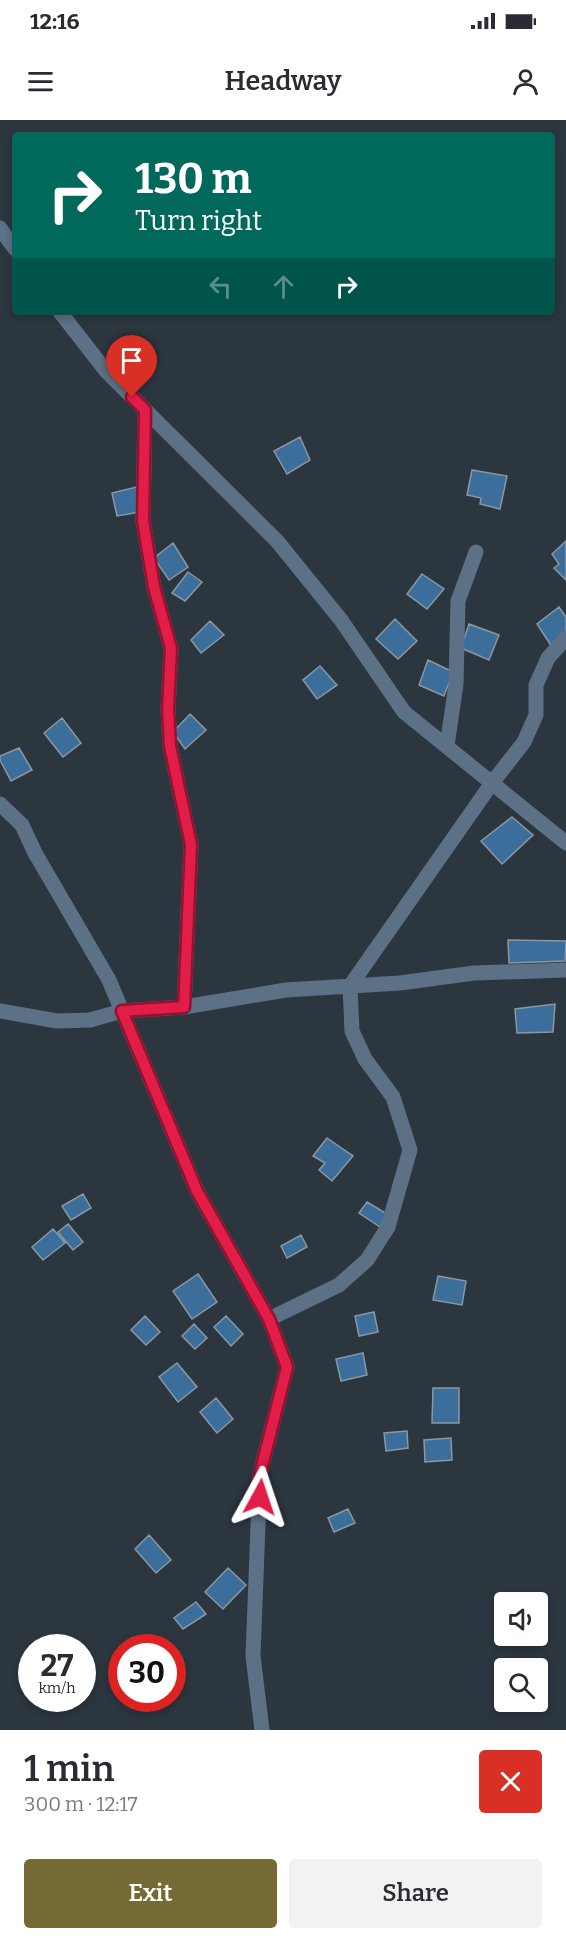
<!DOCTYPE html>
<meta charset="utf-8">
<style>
body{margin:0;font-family:Bitter,serif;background:#f2f2f3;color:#2b2b33;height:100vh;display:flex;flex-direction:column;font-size:22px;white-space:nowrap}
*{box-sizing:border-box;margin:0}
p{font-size:20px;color:#7c7c81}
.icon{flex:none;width:33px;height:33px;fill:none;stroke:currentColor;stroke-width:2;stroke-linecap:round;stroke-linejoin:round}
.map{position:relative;height:1610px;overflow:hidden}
.details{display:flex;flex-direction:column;background:#fff;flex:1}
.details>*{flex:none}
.top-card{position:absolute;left:12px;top:12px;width:543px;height:183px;border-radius:6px;box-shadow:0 3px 9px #0003;background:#00695c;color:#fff;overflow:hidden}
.buttons{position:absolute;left:494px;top:1472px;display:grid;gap:12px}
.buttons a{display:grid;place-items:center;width:54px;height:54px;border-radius:6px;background:#fff;box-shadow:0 3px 9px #0003;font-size:30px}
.speed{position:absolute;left:18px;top:1514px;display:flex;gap:12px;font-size:30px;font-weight:700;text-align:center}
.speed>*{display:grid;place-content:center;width:78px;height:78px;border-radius:50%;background:#fff;box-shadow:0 3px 9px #0003;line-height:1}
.speed small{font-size:15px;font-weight:400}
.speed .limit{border:9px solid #d22;background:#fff;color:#111}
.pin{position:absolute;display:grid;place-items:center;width:51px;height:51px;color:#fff;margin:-62px -26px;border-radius:50% 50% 50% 0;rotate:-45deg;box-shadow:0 0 6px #0007}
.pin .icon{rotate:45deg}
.me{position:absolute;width:66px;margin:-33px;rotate:5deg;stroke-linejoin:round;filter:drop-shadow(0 0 4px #0008)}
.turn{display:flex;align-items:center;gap:21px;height:126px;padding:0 24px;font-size:27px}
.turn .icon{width:78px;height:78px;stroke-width:2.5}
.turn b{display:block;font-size:42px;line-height:51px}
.lanes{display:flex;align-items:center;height:57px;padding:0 24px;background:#0003;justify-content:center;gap:30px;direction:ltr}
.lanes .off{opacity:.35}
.round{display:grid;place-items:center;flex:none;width:63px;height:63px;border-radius:6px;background:#f2f2f3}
.head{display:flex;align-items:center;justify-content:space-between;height:102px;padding:0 24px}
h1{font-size:36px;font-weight:600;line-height:45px}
.cta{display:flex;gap:12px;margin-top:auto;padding:12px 24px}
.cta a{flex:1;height:69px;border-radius:6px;background:#766a34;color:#fff;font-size:24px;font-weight:600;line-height:69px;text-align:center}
.cta a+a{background:#f2f2f3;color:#2b2b33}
.status{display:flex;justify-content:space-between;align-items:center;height:42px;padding:0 30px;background:#fff;direction:ltr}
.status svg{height:16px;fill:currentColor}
header{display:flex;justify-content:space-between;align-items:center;height:78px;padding:0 24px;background:#fff;font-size:27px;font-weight:600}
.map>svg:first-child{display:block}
.building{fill:#3b6e9a;stroke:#8b97a2;stroke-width:1.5}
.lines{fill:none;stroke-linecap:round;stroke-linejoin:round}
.street{stroke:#5c7185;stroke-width:15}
.route-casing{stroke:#92132f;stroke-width:15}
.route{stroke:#e11d48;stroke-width:10}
</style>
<div class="status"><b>12:16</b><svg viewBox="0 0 49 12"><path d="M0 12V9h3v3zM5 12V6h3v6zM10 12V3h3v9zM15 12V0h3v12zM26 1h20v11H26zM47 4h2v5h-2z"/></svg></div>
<header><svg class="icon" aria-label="menu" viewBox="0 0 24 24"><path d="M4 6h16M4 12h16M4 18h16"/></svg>Headway<svg class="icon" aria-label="person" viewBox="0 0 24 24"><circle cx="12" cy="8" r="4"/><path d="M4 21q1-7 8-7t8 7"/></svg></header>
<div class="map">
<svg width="566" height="1610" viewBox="0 0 566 1610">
<rect width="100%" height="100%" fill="#2c363f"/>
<path class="building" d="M 300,317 L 310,340 L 287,354 L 274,331 Z
M 472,350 L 507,356 L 500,389 L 480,384 L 481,378 L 467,375 Z
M 141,366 L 140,392 L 117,396 L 112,373 Z
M 566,421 L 566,460 L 554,448 L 559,444 L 552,434 Z
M 173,423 L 188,447 L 169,460 L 154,438 Z
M 188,452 L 202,462 L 185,481 L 172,473 Z
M 422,454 L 444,469 L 427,489 L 407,474 Z
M 559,487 L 566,497 L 566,515 L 552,527 L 537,504 Z
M 395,499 L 417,521 L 398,539 L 376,519 Z
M 210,501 L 224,515 L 201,533 L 191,520 Z
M 469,504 L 499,515 L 489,540 L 461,528 Z
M 428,540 L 453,552 L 444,576 L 419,565 Z
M 320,546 L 337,565 L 317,579 L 303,560 Z
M 190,594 L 206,610 L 185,629 L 173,612 Z
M 62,598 L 81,623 L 63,637 L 44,613 Z
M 19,628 L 32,650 L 11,661 L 0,640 L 0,636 Z
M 512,697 L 533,715 L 502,744 L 481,721 Z
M 508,820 L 566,821 L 565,841 L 509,843 Z
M 555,884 L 553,912 L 517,913 L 515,889 Z
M 327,1018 L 353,1036 L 332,1061 L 319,1050 L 325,1043 L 313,1036 Z
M 83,1074 L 91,1088 L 71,1100 L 62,1086 Z
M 367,1082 L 387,1094 L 380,1107 L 359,1093 Z
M 68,1104 L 83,1122 L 73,1130 L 58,1112 Z
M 53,1109 L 65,1123 L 43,1140 L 32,1127 Z
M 301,1115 L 307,1127 L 287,1138 L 281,1126 Z
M 198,1154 L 217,1182 L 192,1199 L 173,1171 Z
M 438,1156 L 466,1161 L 462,1185 L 433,1180 Z
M 374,1192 L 378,1212 L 359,1216 L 355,1196 Z
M 145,1196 L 160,1212 L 146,1225 L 131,1210 Z
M 226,1196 L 243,1214 L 231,1226 L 214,1207 Z
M 194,1204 L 207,1218 L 195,1229 L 182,1216 Z
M 363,1233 L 367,1255 L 341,1261 L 336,1239 Z
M 177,1243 L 197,1267 L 178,1282 L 159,1257 Z
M 433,1268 L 459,1268 L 459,1303 L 432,1303 Z
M 216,1278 L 233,1299 L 217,1313 L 200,1292 Z
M 407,1311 L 408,1328 L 386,1331 L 384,1313 Z
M 451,1318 L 452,1340 L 425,1342 L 424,1320 Z
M 348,1389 L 355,1403 L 334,1412 L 328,1398 Z
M 149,1415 L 171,1440 L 156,1453 L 135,1429 Z
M 228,1448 L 246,1465 L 223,1489 L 205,1472 Z
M 196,1482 L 206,1494 L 183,1509 L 174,1498 Z"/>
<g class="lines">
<path class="street" d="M 0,108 L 15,129
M 60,192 L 106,251 L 277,421 L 341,500 L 404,592 L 566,723
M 145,290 L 143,401 L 154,467 L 171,528 L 168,589 L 170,626 L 191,725 L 184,887
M 447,626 L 456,564 L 458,481 L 476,432
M 0,684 L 22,705 L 35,733 L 109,860 L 197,1071 L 269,1199 L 287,1247 L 260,1354 L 253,1536 L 262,1610
M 0,891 L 57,901 L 90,900 L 122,891 L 184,887 L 286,870 L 400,863 L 474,853 L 566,850
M 269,1199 L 339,1165 L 367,1140 L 388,1107 L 410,1030 L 393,977 L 365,939 L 352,911 L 350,866 L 492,663 L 524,622 L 536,595 L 536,565 L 548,538 L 566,518"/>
</g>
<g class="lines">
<defs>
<path id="route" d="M 132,277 L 145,290 L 143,401 L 154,467 L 171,528 L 168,589 L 170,626 L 191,725 L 184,887 L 122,891 L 197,1071 L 269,1199 L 287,1247 L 260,1354 L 260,1377"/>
</defs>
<use href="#route" class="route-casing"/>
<use href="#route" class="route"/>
</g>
</svg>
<div class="buttons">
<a><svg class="icon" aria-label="sound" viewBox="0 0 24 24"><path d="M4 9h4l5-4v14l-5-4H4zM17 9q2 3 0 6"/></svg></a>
<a><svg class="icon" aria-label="search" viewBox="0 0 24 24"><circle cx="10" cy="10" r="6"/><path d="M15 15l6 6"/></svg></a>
</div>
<div class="speed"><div>27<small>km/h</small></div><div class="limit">30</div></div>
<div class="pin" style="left:132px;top:277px;background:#d93025"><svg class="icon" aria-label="arrive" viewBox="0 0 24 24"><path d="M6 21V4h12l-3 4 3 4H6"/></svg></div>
<svg class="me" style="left:260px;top:1377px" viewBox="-20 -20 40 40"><path d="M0-17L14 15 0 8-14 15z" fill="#e11d48" stroke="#fff" stroke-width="4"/></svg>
<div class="top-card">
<div class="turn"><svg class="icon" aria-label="right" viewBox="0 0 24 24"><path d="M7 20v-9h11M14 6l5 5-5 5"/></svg><div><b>130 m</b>Turn right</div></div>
<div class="lanes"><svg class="icon off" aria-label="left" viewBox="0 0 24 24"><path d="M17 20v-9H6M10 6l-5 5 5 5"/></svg><svg class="icon off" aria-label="ahead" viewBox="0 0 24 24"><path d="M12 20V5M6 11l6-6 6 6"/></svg><svg class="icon" aria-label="right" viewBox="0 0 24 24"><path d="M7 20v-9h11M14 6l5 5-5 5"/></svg></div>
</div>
</div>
<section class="details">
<div class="head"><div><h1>1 min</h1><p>300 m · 12:17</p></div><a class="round" style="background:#d93025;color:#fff"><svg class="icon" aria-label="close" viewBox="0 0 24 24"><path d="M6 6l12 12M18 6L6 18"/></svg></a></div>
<div class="cta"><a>Exit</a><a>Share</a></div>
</section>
